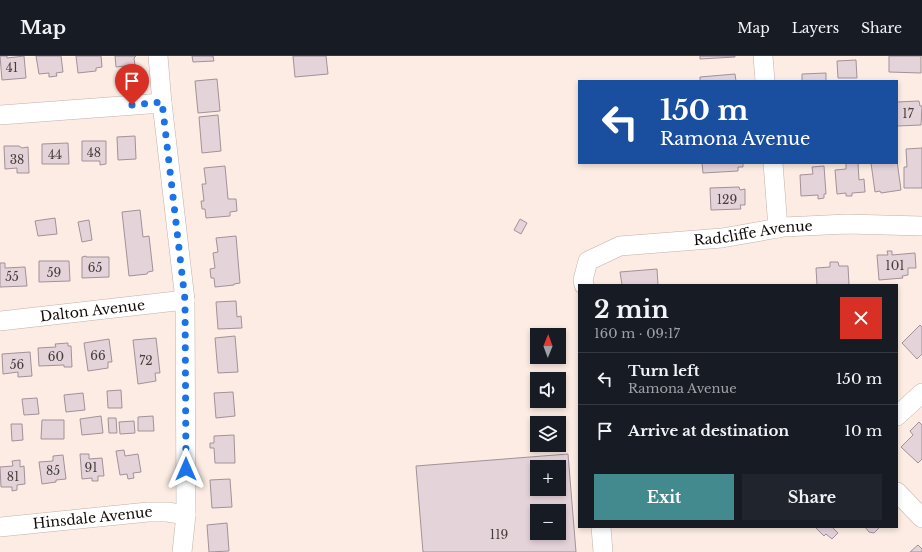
<!DOCTYPE html>
<meta charset="utf-8">
<style>
body{margin:0;font-family:"Libre Baskerville",serif;background:#20242c;color:#f1f3f6;height:100vh;display:flex;flex-direction:column;font-size:15px;white-space:nowrap}
*{box-sizing:border-box;margin:0}
p{font-size:13px;color:#9ea1a6}
.icon{flex:none;width:22px;height:22px;fill:none;stroke:currentColor;stroke-width:2;stroke-linecap:round;stroke-linejoin:round}
.map{position:relative;flex:1;overflow:hidden}
.details{position:absolute;left:578px;top:228px;width:320px;height:244px;display:flex;flex-direction:column;background:#171b24;border-radius:0px;box-shadow:0 2px 6px #0003}
.details>*{flex:none}
.banner{position:absolute;left:578px;top:24px;width:320px;height:84px;border-radius:0px;box-shadow:0 2px 6px #0003;background:#1a4fa0;color:#fff;overflow:hidden}
.needle{width:26px;rotate:1deg}
.tools{position:absolute;left:530px;top:272px;display:grid;gap:8px}
.tools a{display:grid;place-items:center;width:36px;height:36px;border-radius:0px;background:#171b24;box-shadow:0 2px 6px #0003;font-size:20px}
.pin{position:absolute;display:grid;place-items:center;width:34px;height:34px;color:#fff;margin:-41px -17px;border-radius:50% 50% 50% 0;rotate:-45deg;box-shadow:0 0 4px #0007}
.pin .icon{rotate:45deg}
.me{position:absolute;width:44px;margin:-22px;rotate:0deg;stroke-linejoin:round;filter:drop-shadow(0 0 3px #0008)}
.turn{display:flex;align-items:center;gap:14px;height:84px;padding:0 16px;font-size:18px}
.turn .icon{width:52px;height:52px;stroke-width:2.5}
.turn b{display:block;font-size:28px;line-height:34px}
.round{display:grid;place-items:center;flex:none;width:42px;height:42px;border-radius:0px;background:#20242c}
.summary{display:flex;align-items:center;justify-content:space-between;height:68px;padding:0 16px}
h1{font-size:24px;font-weight:700;line-height:30px}
.action{display:flex;gap:8px;margin-top:auto;padding:8px 16px}
.action a{flex:1;height:46px;border-radius:0px;background:#428a8d;color:#fff;font-size:16px;font-weight:700;line-height:46px;text-align:center}
.action a+a{background:#20242c;color:#f1f3f6}
ul{padding:0;list-style:none}
li{display:flex;align-items:center;gap:12px;height:52px;padding:0 16px;border-top:1px solid #363941}
li div{flex:1}
li b{display:block;font-size:15px}
li em{font-style:normal}
header{display:flex;align-items:center;gap:24px;box-sizing:border-box;height:56px;padding:0 20px;background:#171b24;border-bottom:1px solid #363941}
header strong{font-size:19px}
nav{display:flex;gap:22px;margin-inline-start:auto;font-size:14px}
.map>svg:first-child{display:block}
.building{fill:#e5d3da;stroke:#a29198;fill-rule:evenodd}
.lines{fill:none;stroke-linecap:round;stroke-linejoin:round}
.minor-casing{stroke:#c1b2a9;stroke-width:20}
.minor{stroke:#fff;stroke-width:19}
.route{stroke:#1a73e8;stroke-width:7;stroke-dasharray:0 12.6}
.labels{text-anchor:middle;dominant-baseline:central;stroke-width:4;stroke-linejoin:round;paint-order:stroke}
.number-label{font-size:12px;fill:#463e3d}
.street-label{font-size:14px;fill:#110c09;stroke:#fcece3}
</style>
<header>
<strong>Map</strong>
<nav><a>Map</a><a>Layers</a><a>Share</a></nav>
</header>
<div class="map">
<svg width="922" height="496" viewBox="0 0 922 496">
<rect width="100%" height="100%" fill="#fcece3"/>
<path class="building" d="M 0,0 L 7,0 L 7,2 L 24,0 L 26,22 L 2,24 Z
M 36,0 L 61,0 L 63,16 L 56,17 L 57,20 L 49,21 L 49,17 L 39,18 Z
M 76,0 L 101,0 L 102,11 L 96,12 L 96,15 L 78,17 Z
M 115,0 L 136,0 L 134,2 L 135,9 L 116,11 Z
M 192,0 L 213,0 L 214,5 L 193,6 Z
M 293,0 L 326,0 L 328,18 L 295,21 Z
M 700,0 L 735,0 L 735,1 L 700,3 Z
M 889,0 L 921,0 L 921,17 L 889,16 Z
M 856,4 L 857,22 L 838,22 L 837,5 Z
M 826,17 L 826,25 L 802,25 L 802,18 Z
M 735,18 L 736,25 L 700,25 L 700,21 Z
M 217,23 L 220,55 L 198,57 L 195,25 Z
M 919,45 L 920,50 L 922,50 L 921,69 L 897,70 L 897,46 Z
M 218,59 L 221,95 L 202,97 L 199,61 Z
M 135,80 L 136,103 L 118,104 L 117,81 Z
M 82,85 L 106,85 L 106,108 L 100,109 L 100,105 L 82,105 Z
M 68,87 L 69,108 L 42,108 L 42,88 Z
M 4,90 L 19,90 L 22,92 L 28,91 L 29,117 L 17,117 L 17,112 L 5,113 Z
M 922,92 L 922,132 L 904,132 L 904,111 L 907,111 L 906,93 Z
M 897,105 L 901,134 L 881,137 L 880,135 L 875,136 L 871,107 L 897,107 Z
M 702,107 L 743,107 L 743,111 L 738,111 L 738,115 L 703,117 Z
M 846,107 L 858,107 L 859,124 L 864,123 L 865,136 L 852,137 L 852,140 L 846,140 L 846,137 L 837,138 L 835,114 L 846,113 Z
M 225,110 L 228,143 L 236,143 L 237,155 L 230,156 L 230,160 L 206,162 L 205,153 L 202,153 L 201,145 L 204,145 L 202,128 L 206,128 L 204,112 Z
M 824,110 L 826,138 L 824,138 L 824,142 L 818,143 L 818,139 L 801,140 L 800,119 L 813,118 L 812,111 Z
M 739,131 L 740,134 L 745,133 L 745,149 L 740,149 L 741,153 L 711,154 L 710,132 Z
M 140,154 L 143,181 L 149,180 L 153,215 L 148,216 L 147,218 L 129,220 L 122,156 Z
M 55,162 L 57,178 L 38,180 L 35,165 Z
M 520,163 L 527,167 L 521,178 L 514,174 Z
M 89,164 L 92,184 L 82,186 L 78,166 Z
M 236,180 L 240,227 L 234,228 L 234,229 L 215,231 L 214,222 L 211,222 L 210,213 L 215,212 L 213,197 L 218,196 L 216,182 Z
M 887,195 L 892,195 L 892,199 L 915,197 L 916,212 L 908,212 L 908,219 L 902,220 L 903,222 L 879,224 L 877,199 L 888,199 Z
M 86,200 L 86,201 L 109,201 L 109,221 L 82,222 L 82,201 Z
M 39,205 L 69,205 L 70,225 L 39,226 Z
M 830,206 L 838,206 L 839,210 L 848,210 L 849,229 L 817,229 L 816,212 L 830,211 Z
M 0,207 L 5,207 L 5,212 L 25,211 L 27,230 L 0,231 Z
M 657,213 L 658,229 L 622,229 L 620,216 Z
M 236,245 L 237,261 L 241,260 L 242,272 L 218,273 L 216,246 Z
M 920,269 L 922,271 L 922,298 L 917,303 L 902,287 Z
M 235,280 L 238,316 L 218,317 L 215,282 Z
M 156,282 L 160,317 L 155,317 L 156,325 L 138,328 L 133,284 Z
M 109,283 L 112,306 L 108,306 L 108,312 L 88,315 L 84,287 Z
M 68,287 L 68,290 L 71,290 L 72,311 L 64,311 L 64,309 L 39,310 L 38,292 L 56,291 L 55,288 Z
M 30,296 L 32,320 L 18,321 L 18,316 L 3,318 L 2,298 Z
M 121,334 L 122,352 L 108,352 L 107,335 Z
M 233,336 L 235,360 L 216,362 L 214,337 Z
M 83,337 L 85,354 L 66,356 L 64,339 Z
M 37,342 L 39,358 L 24,359 L 22,343 Z
M 101,360 L 103,377 L 82,379 L 80,363 Z
M 153,360 L 154,375 L 138,375 L 138,361 Z
M 108,362 L 116,362 L 117,377 L 109,377 Z
M 42,364 L 64,364 L 64,383 L 41,383 Z
M 134,365 L 135,377 L 120,378 L 119,366 Z
M 919,366 L 922,369 L 922,403 L 918,407 L 901,391 L 913,379 L 910,375 Z
M 11,368 L 22,368 L 23,384 L 12,385 Z
M 234,379 L 235,407 L 215,407 L 214,392 L 210,392 L 210,387 L 214,387 L 214,380 Z
M 124,394 L 125,400 L 138,398 L 141,416 L 133,417 L 134,422 L 128,423 L 127,418 L 120,419 L 116,395 Z
M 80,398 L 89,398 L 89,403 L 102,402 L 104,420 L 98,420 L 98,425 L 92,425 L 92,422 L 82,423 Z
M 568,398 L 576,496 L 423,496 L 416,410 ZM 537,411 L 559,411 L 559,433 L 537,433 ZM 537,455 L 559,455 L 559,477 L 537,477 Z
M 63,399 L 66,423 L 56,424 L 56,426 L 42,428 L 39,406 L 53,405 L 53,400 Z
M 20,404 L 20,411 L 24,410 L 25,428 L 17,429 L 17,434 L 12,435 L 12,431 L 1,431 L 0,411 L 13,410 L 12,405 Z
M 230,423 L 232,451 L 212,452 L 210,424 Z
M 227,467 L 229,495 L 209,496 L 207,469 Z
M 815,471 L 832,471 L 838,477 L 832,483 L 826,478 L 824,480 Z
M 865,471 L 880,471 L 874,477 L 869,476 Z
M 918,489 L 922,493 L 922,496 L 910,496 Z"/>
<g class="lines">
<defs>
<g id="minor">
<path d="M 158,0 L 162,47 L 185,244 L 186,459 L 182,496"/>
<path d="M 763,0 L 765,25"/>
<path d="M 0,59 L 162,47"/>
<path d="M 773,107 L 778,172"/>
<path id="s1" d="M 584,229 L 583,224 L 588,205 L 620,190 L 722,182 L 784,171 L 847,168 L 922,170"/>
<path id="s2" d="M 0,265 L 185,244"/>
<path d="M 897,360 L 922,337"/>
<path d="M 897,436 L 922,462"/>
<path id="s3" d="M 0,471 L 148,456 L 167,456 L 186,459"/>
<path d="M 601,471 L 603,496"/>
</g>
</defs>
<use href="#minor" class="minor-casing"/>
<use href="#minor" class="minor"/>
</g>
<g class="lines">
<path class="route" d="M 132,49 L 162,46 L 185,244 L 186,413"/>
</g>
<g class="labels">
<g class="number-label">
<text x="12" y="11">41</text>
<text x="908" y="57">17</text>
<text x="94" y="96">48</text>
<text x="55" y="98">44</text>
<text x="17" y="103">38</text>
<text x="727" y="143">129</text>
<text x="895" y="209">101</text>
<text x="95" y="211">65</text>
<text x="54" y="216">59</text>
<text x="12" y="220">55</text>
<text x="98" y="299">66</text>
<text x="56" y="300">60</text>
<text x="146" y="304">72</text>
<text x="17" y="308">56</text>
<text x="91" y="411">91</text>
<text x="53" y="414">85</text>
<text x="13" y="420">81</text>
<text x="499" y="478">119</text>
</g>
<g class="street-label">
<text stroke="none"><textPath href="#s1" startOffset="194">Radcliffe Avenue</textPath></text>
<text stroke="none"><textPath href="#s2" startOffset="93">Dalton Avenue</textPath></text>
<text stroke="none"><textPath href="#s3" startOffset="93">Hinsdale Avenue</textPath></text>
</g>
</g>
</svg>
<div class="tools">
<a><svg class="needle" viewBox="-14 -14 28 28"><path d="M0-13l5 13h-10z" fill="#e53935"/><path d="M0 13l5-13h-10z" fill="#9ea1a6"/></svg></a>
<a><svg class="icon" aria-label="sound" viewBox="0 0 24 24"><path d="M4 9h4l5-4v14l-5-4H4zM17 9q2 3 0 6"/></svg></a>
<a><svg class="icon" aria-label="layers" viewBox="0 0 24 24"><path d="M12 4l9 5-9 5-9-5zM3 14l9 5 9-5"/></svg></a>
<a>+</a>
<a>−</a>
</div>
<div class="pin" style="left:132px;top:49px;background:#d93025"><svg class="icon" aria-label="arrive" viewBox="0 0 24 24"><path d="M6 21V4h12l-3 4 3 4H6"/></svg></div>
<svg class="me" style="left:186px;top:413px" viewBox="-20 -20 40 40"><path d="M0-17L14 15 0 8-14 15z" fill="#1a73e8" stroke="#fff" stroke-width="4"/></svg>
<div class="banner">
<div class="turn"><svg class="icon" aria-label="left" viewBox="0 0 24 24"><path d="M17 20v-9H6M10 6l-5 5 5 5"/></svg><div><b>150 m</b>Ramona Avenue</div></div>
</div>
<section class="details">
<div class="summary"><div><h1>2 min</h1><p>160 m · 09:17</p></div><a class="round" style="background:#d93025;color:#fff"><svg class="icon" aria-label="close" viewBox="0 0 24 24"><path d="M6 6l12 12M18 6L6 18"/></svg></a></div>
<ul>
<li><svg class="icon" aria-label="left" viewBox="0 0 24 24"><path d="M17 20v-9H6M10 6l-5 5 5 5"/></svg><div><b>Turn left</b><p>Ramona Avenue</p></div><em>150 m</em></li>
<li><svg class="icon" aria-label="arrive" viewBox="0 0 24 24"><path d="M6 21V4h12l-3 4 3 4H6"/></svg><div><b>Arrive at destination</b></div><em>10 m</em></li>
</ul>
<div class="action"><a>Exit</a><a>Share</a></div>
</section>
</div>
